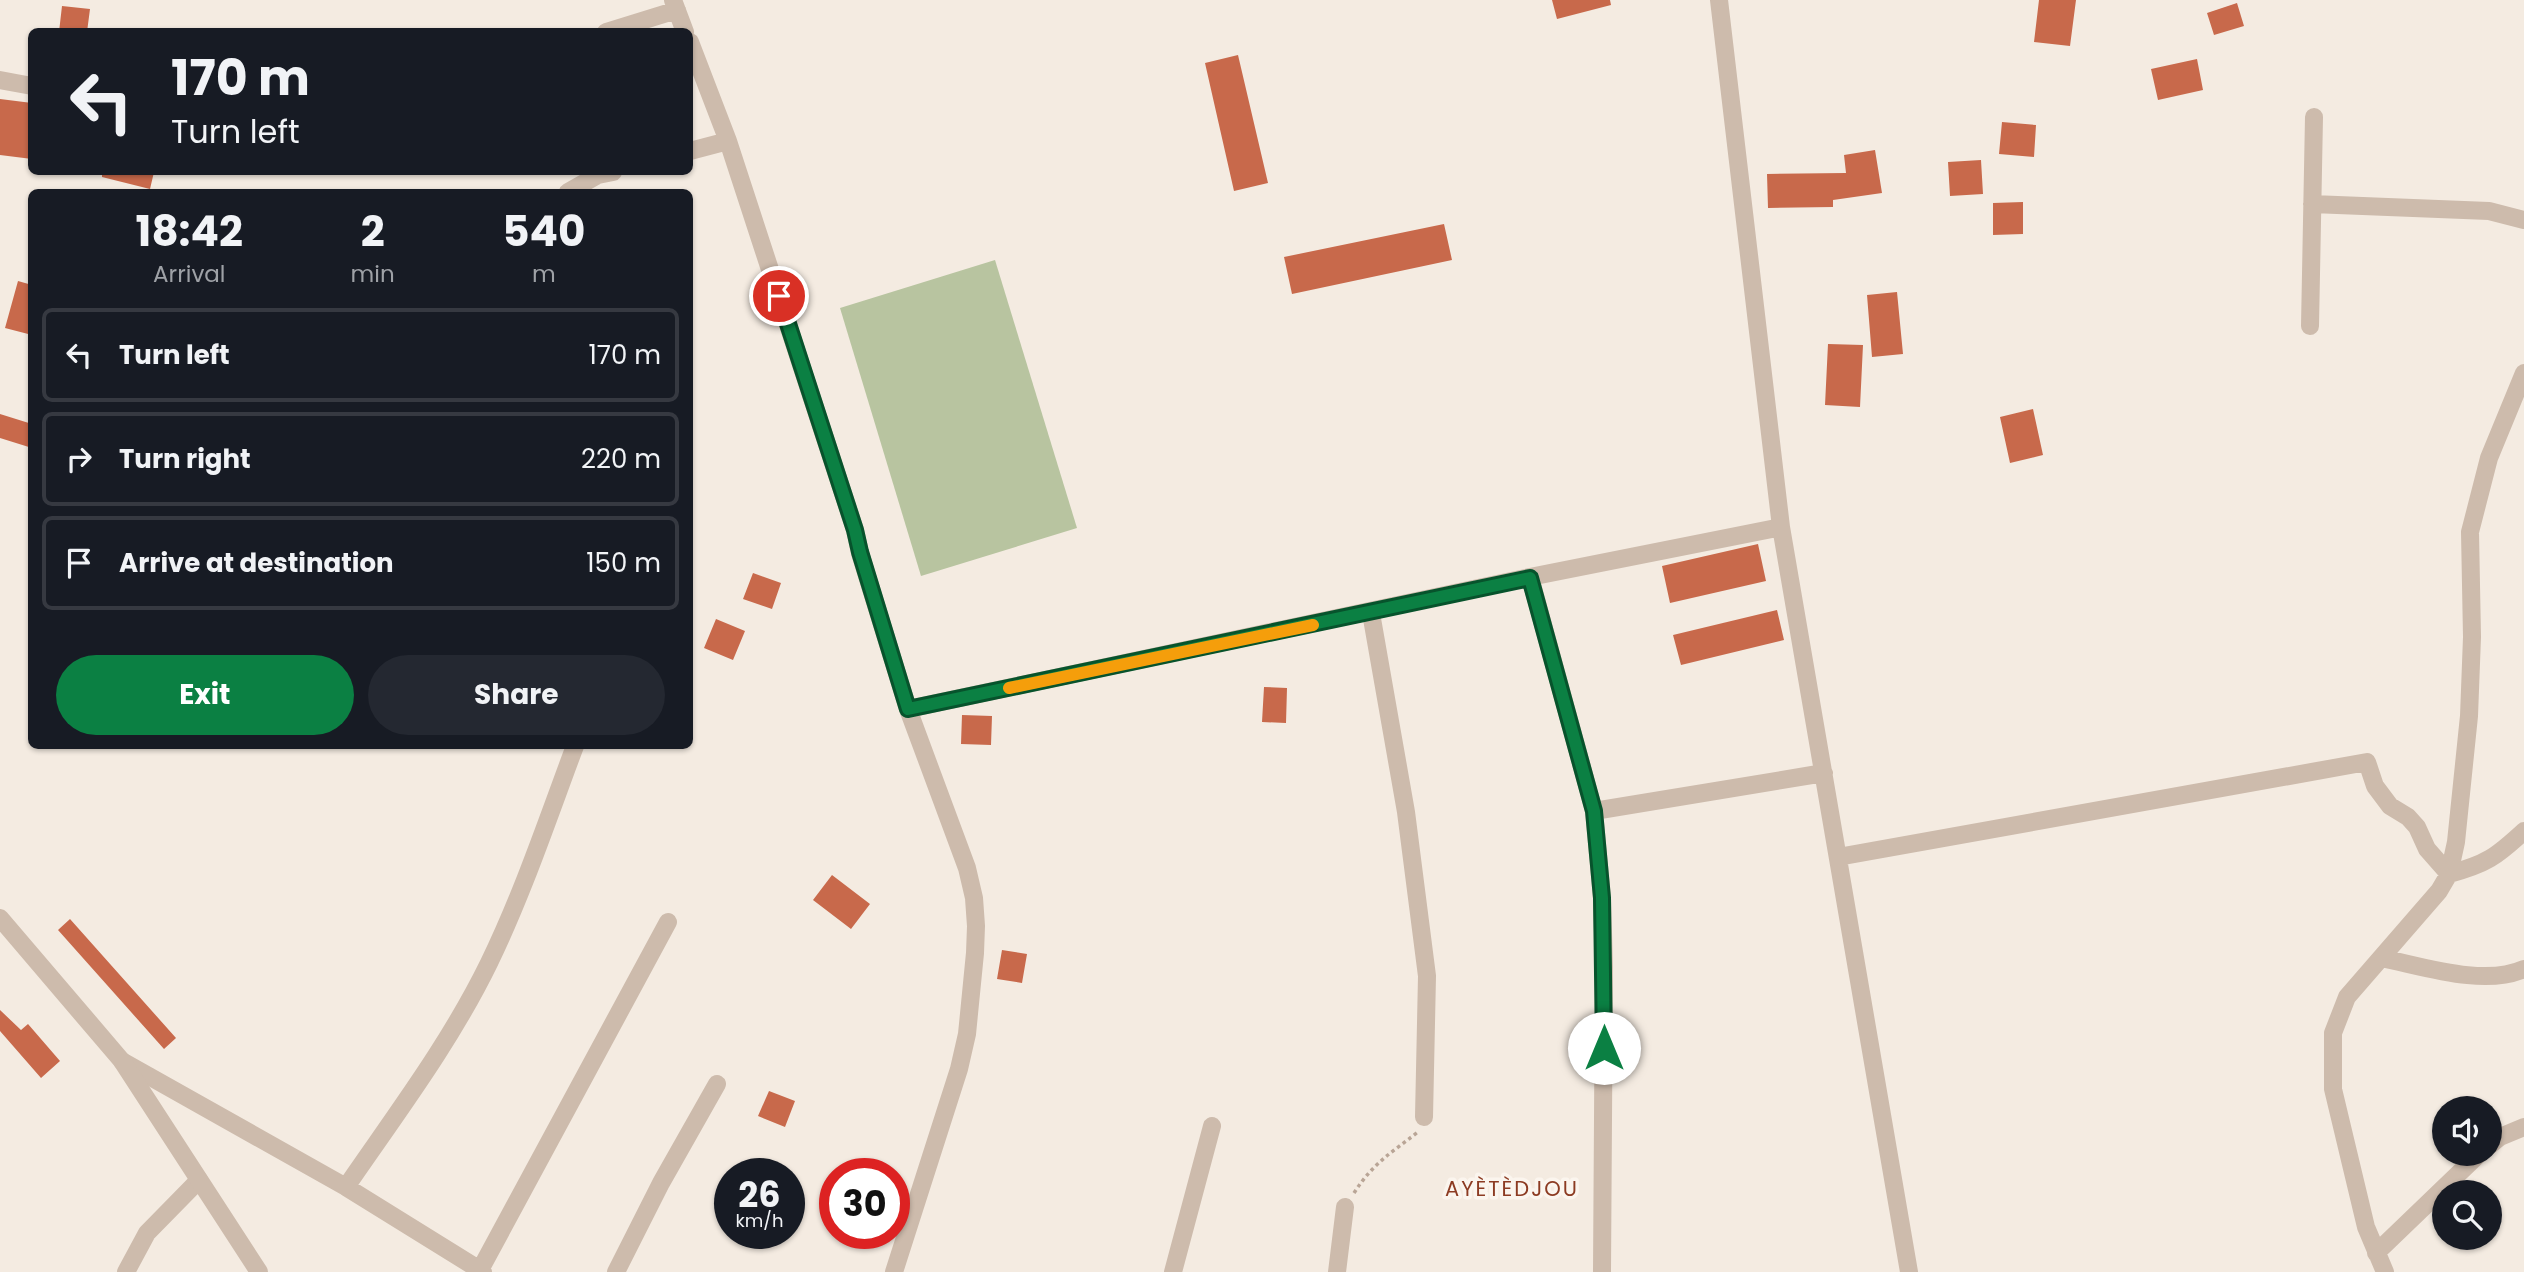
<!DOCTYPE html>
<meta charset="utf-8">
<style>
body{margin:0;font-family:Poppins,sans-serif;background:#242831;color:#f1f3f6;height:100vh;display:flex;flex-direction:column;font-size:26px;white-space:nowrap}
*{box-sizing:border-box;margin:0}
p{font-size:23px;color:#9ea1a6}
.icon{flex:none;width:38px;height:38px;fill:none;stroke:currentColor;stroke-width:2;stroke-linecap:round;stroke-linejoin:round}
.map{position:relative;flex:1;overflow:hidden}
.panel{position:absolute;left:28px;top:189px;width:665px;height:560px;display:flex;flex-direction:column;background:#171b24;border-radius:10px;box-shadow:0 2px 5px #0004}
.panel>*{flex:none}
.guide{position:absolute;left:28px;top:28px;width:665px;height:147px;border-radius:10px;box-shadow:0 2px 5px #0004;background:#171b24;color:#f1f3f6;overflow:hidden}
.fabs{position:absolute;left:2432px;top:1096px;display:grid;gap:14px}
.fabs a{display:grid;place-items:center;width:70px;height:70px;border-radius:50%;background:#171b24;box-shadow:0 2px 5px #0004;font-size:35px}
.speed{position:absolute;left:714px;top:1158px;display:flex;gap:14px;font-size:35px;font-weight:700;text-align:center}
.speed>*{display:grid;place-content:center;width:91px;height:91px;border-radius:50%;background:#171b24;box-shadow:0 2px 5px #0004;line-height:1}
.speed small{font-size:18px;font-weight:400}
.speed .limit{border:10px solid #d22;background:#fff;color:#111}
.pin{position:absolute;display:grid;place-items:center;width:60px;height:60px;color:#fff;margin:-30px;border:4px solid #fff;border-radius:50%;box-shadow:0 2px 7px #0007}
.me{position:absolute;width:77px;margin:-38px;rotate:0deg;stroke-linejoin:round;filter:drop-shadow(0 0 5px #0008)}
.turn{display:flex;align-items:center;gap:24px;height:147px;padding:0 28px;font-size:32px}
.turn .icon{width:91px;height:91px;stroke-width:2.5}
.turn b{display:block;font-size:49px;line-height:60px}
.eta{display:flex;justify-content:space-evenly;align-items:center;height:119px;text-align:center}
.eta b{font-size:42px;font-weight:700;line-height:49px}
.primary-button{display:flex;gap:14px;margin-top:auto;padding:14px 28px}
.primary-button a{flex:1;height:80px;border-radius:42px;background:#0b8043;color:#fff;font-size:28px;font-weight:700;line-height:80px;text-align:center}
.primary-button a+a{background:#242831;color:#f1f3f6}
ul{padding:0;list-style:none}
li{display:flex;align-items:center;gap:21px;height:94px;margin:0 14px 10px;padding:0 14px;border:4px solid #363941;border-radius:10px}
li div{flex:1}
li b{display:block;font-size:26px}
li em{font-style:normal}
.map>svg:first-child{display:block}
.green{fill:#b8c4a0}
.building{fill:#c8694b}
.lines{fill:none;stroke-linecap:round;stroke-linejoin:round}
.path{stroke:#b9a596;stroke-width:3.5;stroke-dasharray:3.5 3.5;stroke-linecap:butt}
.minor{stroke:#cdbbac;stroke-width:18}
.tertiary{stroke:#cdbbac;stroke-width:18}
.route-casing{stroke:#07532c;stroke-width:18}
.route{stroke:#0b8043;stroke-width:12}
.slow{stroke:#f59e0b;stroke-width:12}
.labels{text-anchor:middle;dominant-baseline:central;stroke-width:7;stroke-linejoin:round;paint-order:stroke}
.quarter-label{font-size:21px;letter-spacing:2px;fill:#8c3b22;stroke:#fbf5ee}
</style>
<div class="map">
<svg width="2524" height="1272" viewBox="0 0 2524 1272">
<rect width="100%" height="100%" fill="#f4ebe1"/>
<path class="green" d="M 995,260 L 1077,528 L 921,576 L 840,308 Z"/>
<path class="building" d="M 1552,0 L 1610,0 L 1611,5 L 1557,19 Z
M 2039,0 L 2076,0 L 2070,46 L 2034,42 Z
M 2237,3 L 2244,26 L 2214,35 L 2207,13 Z
M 62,6 L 90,9 L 87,32 L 59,32 Z
M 1238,55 L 1268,183 L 1234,191 L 1205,63 Z
M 2197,59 L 2203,90 L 2158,100 L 2151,69 Z
M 0,99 L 32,103 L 32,159 L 0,155 Z
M 2002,122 L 2036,125 L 2034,157 L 1999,154 Z
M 1875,150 L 1882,193 L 1833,200 L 1833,207 L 1768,208 L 1767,174 L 1846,173 L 1844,155 Z
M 1981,160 L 1983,194 L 1950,196 L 1948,162 Z
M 102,172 L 154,172 L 150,189 L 102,177 Z
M 2023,202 L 2023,234 L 1993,235 L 1993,203 Z
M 1444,224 L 1452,260 L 1292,294 L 1284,257 Z
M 18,281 L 32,285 L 32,335 L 5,328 Z
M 1897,292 L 1903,354 L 1872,357 L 1867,295 Z
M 1828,344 L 1863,345 L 1860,407 L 1825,405 Z
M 2033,409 L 2043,455 L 2010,463 L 2000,417 Z
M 0,414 L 32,424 L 32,448 L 0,438 Z
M 1758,544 L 1766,581 L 1670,603 L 1662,566 Z
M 753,573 L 781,583 L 772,609 L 743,599 Z
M 1777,610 L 1784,640 L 1681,665 L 1673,635 Z
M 716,619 L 745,631 L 733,660 L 704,648 Z
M 1264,687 L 1287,688 L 1286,723 L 1262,722 Z
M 962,715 L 992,716 L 991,745 L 961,744 Z
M 832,875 L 870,904 L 851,929 L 813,900 Z
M 70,919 L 176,1038 L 164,1049 L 58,930 Z
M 1002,950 L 1027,954 L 1022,983 L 997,979 Z
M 0,1010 L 21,1030 L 28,1024 L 60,1061 L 41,1078 L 0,1031 Z
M 769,1091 L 795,1101 L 785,1127 L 758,1116 Z"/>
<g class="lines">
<path class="path" d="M 1354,1193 C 1373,1163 1391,1153 1418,1132"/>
<path class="minor" d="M 673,0 L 685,32
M 1719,0 L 1781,527 L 1909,1272
M 606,32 L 677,10
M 690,42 L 728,141 L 855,530 L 860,553 L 908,709 L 967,868 L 974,898 L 976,926 L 975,953 L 967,1034 L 959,1069 L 894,1272
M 0,80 L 32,86
M 690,151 L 728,141
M 568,192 L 598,175 L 613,172
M 2312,204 L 2489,211 L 2524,220
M 2310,326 L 2314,117
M 1530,577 L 1594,811 L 1602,898 L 1604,967 L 1602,1272
M 1371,613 L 1406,812 L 1427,976 L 1424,1117
M 908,709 L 1530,577 L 1781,527
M 1594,811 L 1824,773
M 1838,857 L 2367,762 L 2375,786 L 2390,806 L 2408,817 L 2417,827 L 2427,849 L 2449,874 C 2486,864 2496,857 2524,831
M 2381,958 C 2422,966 2484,987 2524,969
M 122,1061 L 346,1187 L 483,1272
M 2490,1145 L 2500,1137 L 2524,1127
M 346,1187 C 396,1114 450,1043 489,963 C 523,893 548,818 575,746
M 2376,1253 L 2480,1153
M 480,1270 L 668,922
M 126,1272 L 147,1233 L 199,1180
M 616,1272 L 661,1183 L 717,1084
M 1173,1272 L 1212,1126
M 1337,1272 L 1345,1207
M 2385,1272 L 2366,1227 L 2333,1089 L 2333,1033 L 2347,997 L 2439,891 L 2449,874 L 2456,842 L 2469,716 L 2472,637 L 2470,532 L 2489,458 L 2524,373"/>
<path class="tertiary" d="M 0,918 L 122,1061 L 259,1272"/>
</g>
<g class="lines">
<defs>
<path id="route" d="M 779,296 L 855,530 L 860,552 L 908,709 L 1530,578 L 1594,811 L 1602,898 L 1604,1048"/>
</defs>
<use href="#route" class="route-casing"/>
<use href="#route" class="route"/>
<path class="slow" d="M 1009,688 L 1313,625"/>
</g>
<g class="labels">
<g class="quarter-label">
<text x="1512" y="1188">AYÈTÈDJOU</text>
</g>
</g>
</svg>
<div class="fabs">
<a><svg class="icon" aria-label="sound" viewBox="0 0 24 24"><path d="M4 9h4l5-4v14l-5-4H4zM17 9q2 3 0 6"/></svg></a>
<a><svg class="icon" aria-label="search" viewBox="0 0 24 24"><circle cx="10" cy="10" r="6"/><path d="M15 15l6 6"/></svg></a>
</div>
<div class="speed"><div>26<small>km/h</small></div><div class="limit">30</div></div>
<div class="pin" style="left:779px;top:296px;background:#d93025"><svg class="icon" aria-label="arrive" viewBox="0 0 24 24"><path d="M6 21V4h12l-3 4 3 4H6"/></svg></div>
<svg class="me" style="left:1604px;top:1048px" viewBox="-20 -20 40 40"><circle r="19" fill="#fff"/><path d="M0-13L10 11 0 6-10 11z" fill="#0b8043"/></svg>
<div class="guide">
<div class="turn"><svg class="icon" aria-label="left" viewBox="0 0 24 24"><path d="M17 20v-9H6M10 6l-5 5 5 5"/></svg><div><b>170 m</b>Turn left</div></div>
</div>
<section class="panel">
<div class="eta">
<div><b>18:42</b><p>Arrival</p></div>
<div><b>2</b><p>min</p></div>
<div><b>540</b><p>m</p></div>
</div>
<ul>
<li><svg class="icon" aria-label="left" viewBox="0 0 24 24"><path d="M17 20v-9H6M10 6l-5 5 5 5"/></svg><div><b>Turn left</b></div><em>170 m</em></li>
<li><svg class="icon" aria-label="right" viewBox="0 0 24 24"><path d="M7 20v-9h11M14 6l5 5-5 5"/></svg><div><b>Turn right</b></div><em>220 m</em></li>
<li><svg class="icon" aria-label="arrive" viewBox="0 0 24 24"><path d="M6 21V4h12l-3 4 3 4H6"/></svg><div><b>Arrive at destination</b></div><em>150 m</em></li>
</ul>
<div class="primary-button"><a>Exit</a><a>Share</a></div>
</section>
</div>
